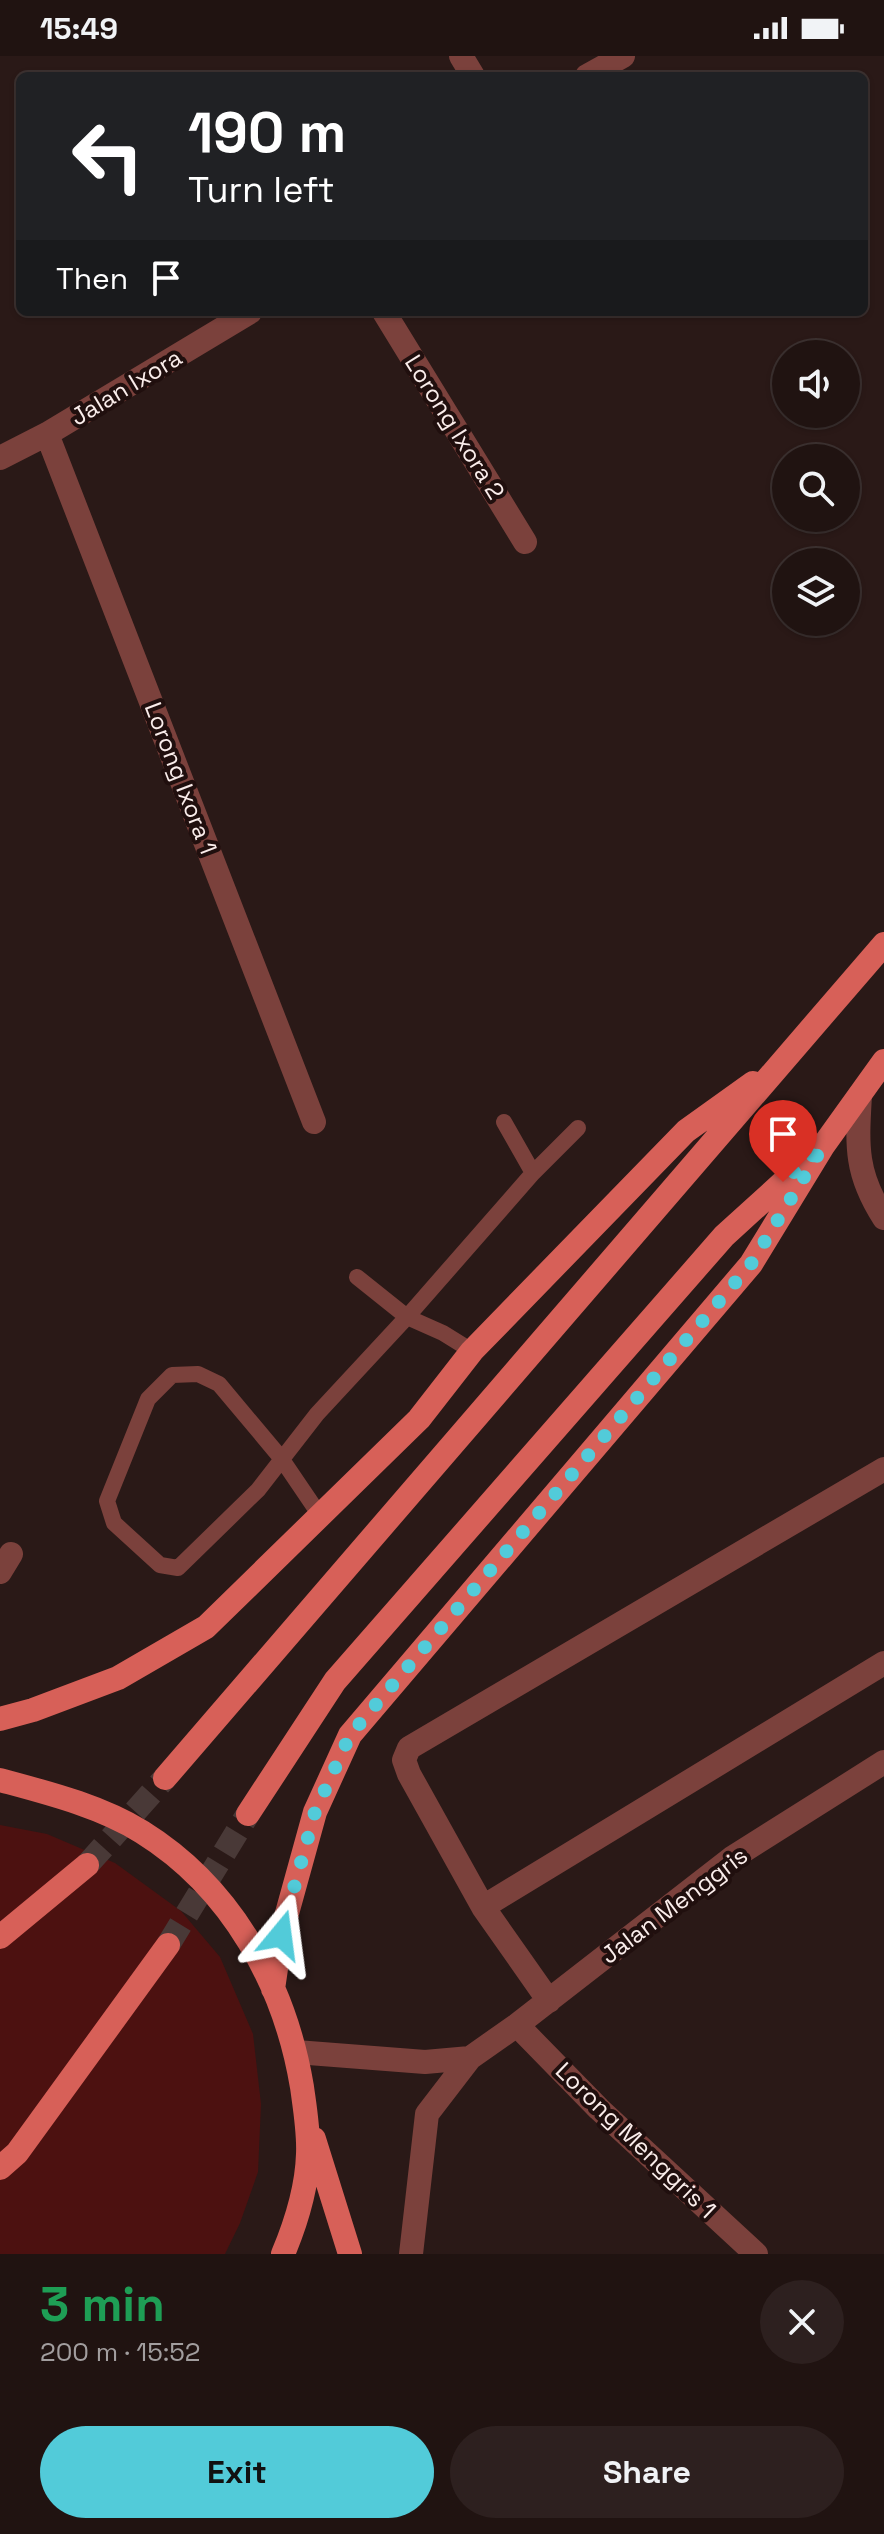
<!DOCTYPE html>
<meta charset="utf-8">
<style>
body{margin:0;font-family:"Space Grotesk",sans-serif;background:#2d201f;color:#f1f3f6;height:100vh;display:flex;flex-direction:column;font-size:30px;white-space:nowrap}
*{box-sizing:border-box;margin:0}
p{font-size:26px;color:#a29e9f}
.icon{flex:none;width:44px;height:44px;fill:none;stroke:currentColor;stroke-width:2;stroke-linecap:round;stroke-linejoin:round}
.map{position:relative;height:2198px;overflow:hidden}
.sheet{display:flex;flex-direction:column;background:#201311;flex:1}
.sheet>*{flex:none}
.top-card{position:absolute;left:16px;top:16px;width:852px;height:244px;border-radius:12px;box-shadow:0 2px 6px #0004,0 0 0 2px #3d3231;background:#202124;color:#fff;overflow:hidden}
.controls{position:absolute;left:772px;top:284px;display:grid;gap:16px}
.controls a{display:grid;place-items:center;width:88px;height:88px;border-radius:50%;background:#201311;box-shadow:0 2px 6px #0004,0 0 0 2px #3d3231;font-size:40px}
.pin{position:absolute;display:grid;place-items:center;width:68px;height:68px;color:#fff;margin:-82px -34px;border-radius:50% 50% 50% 0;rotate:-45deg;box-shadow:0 0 8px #0007}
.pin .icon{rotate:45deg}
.me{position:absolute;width:88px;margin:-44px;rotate:16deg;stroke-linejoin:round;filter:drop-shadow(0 0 6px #0008)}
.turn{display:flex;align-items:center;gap:28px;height:168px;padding:0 40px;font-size:36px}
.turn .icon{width:104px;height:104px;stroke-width:2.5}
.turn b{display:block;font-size:56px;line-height:68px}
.then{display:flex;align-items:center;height:76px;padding:0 40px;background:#0003;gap:16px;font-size:30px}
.round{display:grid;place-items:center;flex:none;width:84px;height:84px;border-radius:42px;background:#2d201f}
.summary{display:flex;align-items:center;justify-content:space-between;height:136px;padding:0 40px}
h1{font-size:48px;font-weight:700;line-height:60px;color:#1e9e55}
.cta{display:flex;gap:16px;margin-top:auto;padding:16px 40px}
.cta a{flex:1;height:92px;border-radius:48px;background:#52cbd9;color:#111;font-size:32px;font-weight:700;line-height:92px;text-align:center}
.cta a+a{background:#2d201f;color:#f1f3f6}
.status{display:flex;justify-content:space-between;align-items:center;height:56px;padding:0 40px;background:#201311;direction:ltr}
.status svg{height:22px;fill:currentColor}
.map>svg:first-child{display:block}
.green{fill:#4c1110}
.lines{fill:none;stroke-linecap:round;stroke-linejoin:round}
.primary-tunnel{stroke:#493937;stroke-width:24;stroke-dasharray:24 12;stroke-linecap:butt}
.service{stroke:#7b413c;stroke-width:16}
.minor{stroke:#7b413c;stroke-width:24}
.primary{stroke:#d76058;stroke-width:24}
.route{stroke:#52cbd9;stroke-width:14;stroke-dasharray:0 25.2}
.labels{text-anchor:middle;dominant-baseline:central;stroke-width:8;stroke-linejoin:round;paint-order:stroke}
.street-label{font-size:24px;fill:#faedeb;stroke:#200f0e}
</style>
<div class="status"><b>15:49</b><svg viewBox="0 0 49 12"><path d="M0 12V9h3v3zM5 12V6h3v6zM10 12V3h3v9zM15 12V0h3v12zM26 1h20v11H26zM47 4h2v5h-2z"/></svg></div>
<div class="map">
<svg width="884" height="2198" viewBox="0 0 884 2198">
<rect width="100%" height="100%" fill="#2a1917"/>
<path class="green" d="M 0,1769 L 47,1778 L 115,1807 L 181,1855 L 220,1901 L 253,1978 L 261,2048 L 258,2116 L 240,2167 L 225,2198 L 0,2198 Z"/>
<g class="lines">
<path class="primary-tunnel" d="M 87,1809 L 165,1722
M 168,1889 L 248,1758"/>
<path class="service" d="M 504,1066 L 533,1117
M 357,1221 L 407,1261 L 533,1117 L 578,1072
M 321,1461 L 281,1402 L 219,1328 L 198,1318 L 172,1319 L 148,1343 L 107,1445 L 114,1467 L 160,1509 L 178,1512 L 258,1434 L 317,1358 L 407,1261 L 443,1277 L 472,1295"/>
<path class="minor" d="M 461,0 L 473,20
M 587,20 L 623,0
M 384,256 L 525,486
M 47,378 L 314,1066
M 0,402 L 47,378 L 250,256
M 860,1039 C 857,1090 855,1117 884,1162
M 0,1516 L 11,1498
M 483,1851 L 884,1607
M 549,1945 L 483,1851 L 409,1718 L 404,1704 L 409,1692 L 884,1413
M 517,1969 L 599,2053 L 756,2198
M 296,1996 L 425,2006 L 470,2002
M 411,2198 L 427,2058 L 470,2002 L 517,1969 L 732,1802 L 884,1706"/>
<path class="primary" d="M 0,1663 L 33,1654 L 118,1622 L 206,1571 L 419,1363 L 472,1295 L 686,1075 L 753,1027
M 165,1722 L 884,888
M 0,1724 C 48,1737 100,1750 142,1776 C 232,1832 285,1929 302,2031 C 305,2053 309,2076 308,2098 C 307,2132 296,2167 283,2198
M 248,1758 L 335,1625 L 724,1180 L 801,1110
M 0,1881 L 87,1809
M 273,1933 L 281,1879 L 315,1756 L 350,1679 L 751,1208 L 823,1090 L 884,1005
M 314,2083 L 350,2198
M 0,2112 L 17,2097 L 168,1889"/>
</g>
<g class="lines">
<path class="route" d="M 281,1879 L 315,1756 L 350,1679 L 751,1208 L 823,1090 L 783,1126"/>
</g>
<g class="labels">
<g class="street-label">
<text transform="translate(126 331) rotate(-31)">Jalan Ixora</text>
<text transform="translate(455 371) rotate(58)">Lorong Ixora 2</text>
<text transform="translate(181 722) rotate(69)">Lorong Ixora 1</text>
<text transform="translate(674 1849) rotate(-37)">Jalan Menggris</text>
<text transform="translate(636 2084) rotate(44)">Lorong Menggris 1</text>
</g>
</g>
</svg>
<div class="controls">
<a><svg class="icon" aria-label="sound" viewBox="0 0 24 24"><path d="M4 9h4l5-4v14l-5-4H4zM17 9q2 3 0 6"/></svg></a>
<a><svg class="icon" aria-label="search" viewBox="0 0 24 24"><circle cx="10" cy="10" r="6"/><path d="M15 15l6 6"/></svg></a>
<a><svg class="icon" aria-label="layers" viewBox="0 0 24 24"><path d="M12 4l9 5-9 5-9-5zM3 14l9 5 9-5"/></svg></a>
</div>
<div class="pin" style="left:783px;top:1126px;background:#d93025"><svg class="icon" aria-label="arrive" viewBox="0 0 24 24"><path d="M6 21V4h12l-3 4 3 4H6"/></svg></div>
<svg class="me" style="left:281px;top:1879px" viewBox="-20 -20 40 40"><path d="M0-17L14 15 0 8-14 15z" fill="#52cbd9" stroke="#fff" stroke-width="4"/></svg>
<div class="top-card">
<div class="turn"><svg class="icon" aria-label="left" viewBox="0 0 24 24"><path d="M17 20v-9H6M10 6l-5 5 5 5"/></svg><div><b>190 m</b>Turn left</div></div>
<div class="then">Then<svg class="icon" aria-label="arrive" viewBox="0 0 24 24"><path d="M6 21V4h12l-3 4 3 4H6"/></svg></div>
</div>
</div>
<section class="sheet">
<div class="summary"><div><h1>3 min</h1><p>200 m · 15:52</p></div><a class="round"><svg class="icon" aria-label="close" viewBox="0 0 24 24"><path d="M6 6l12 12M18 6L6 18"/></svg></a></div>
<div class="cta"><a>Exit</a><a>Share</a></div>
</section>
